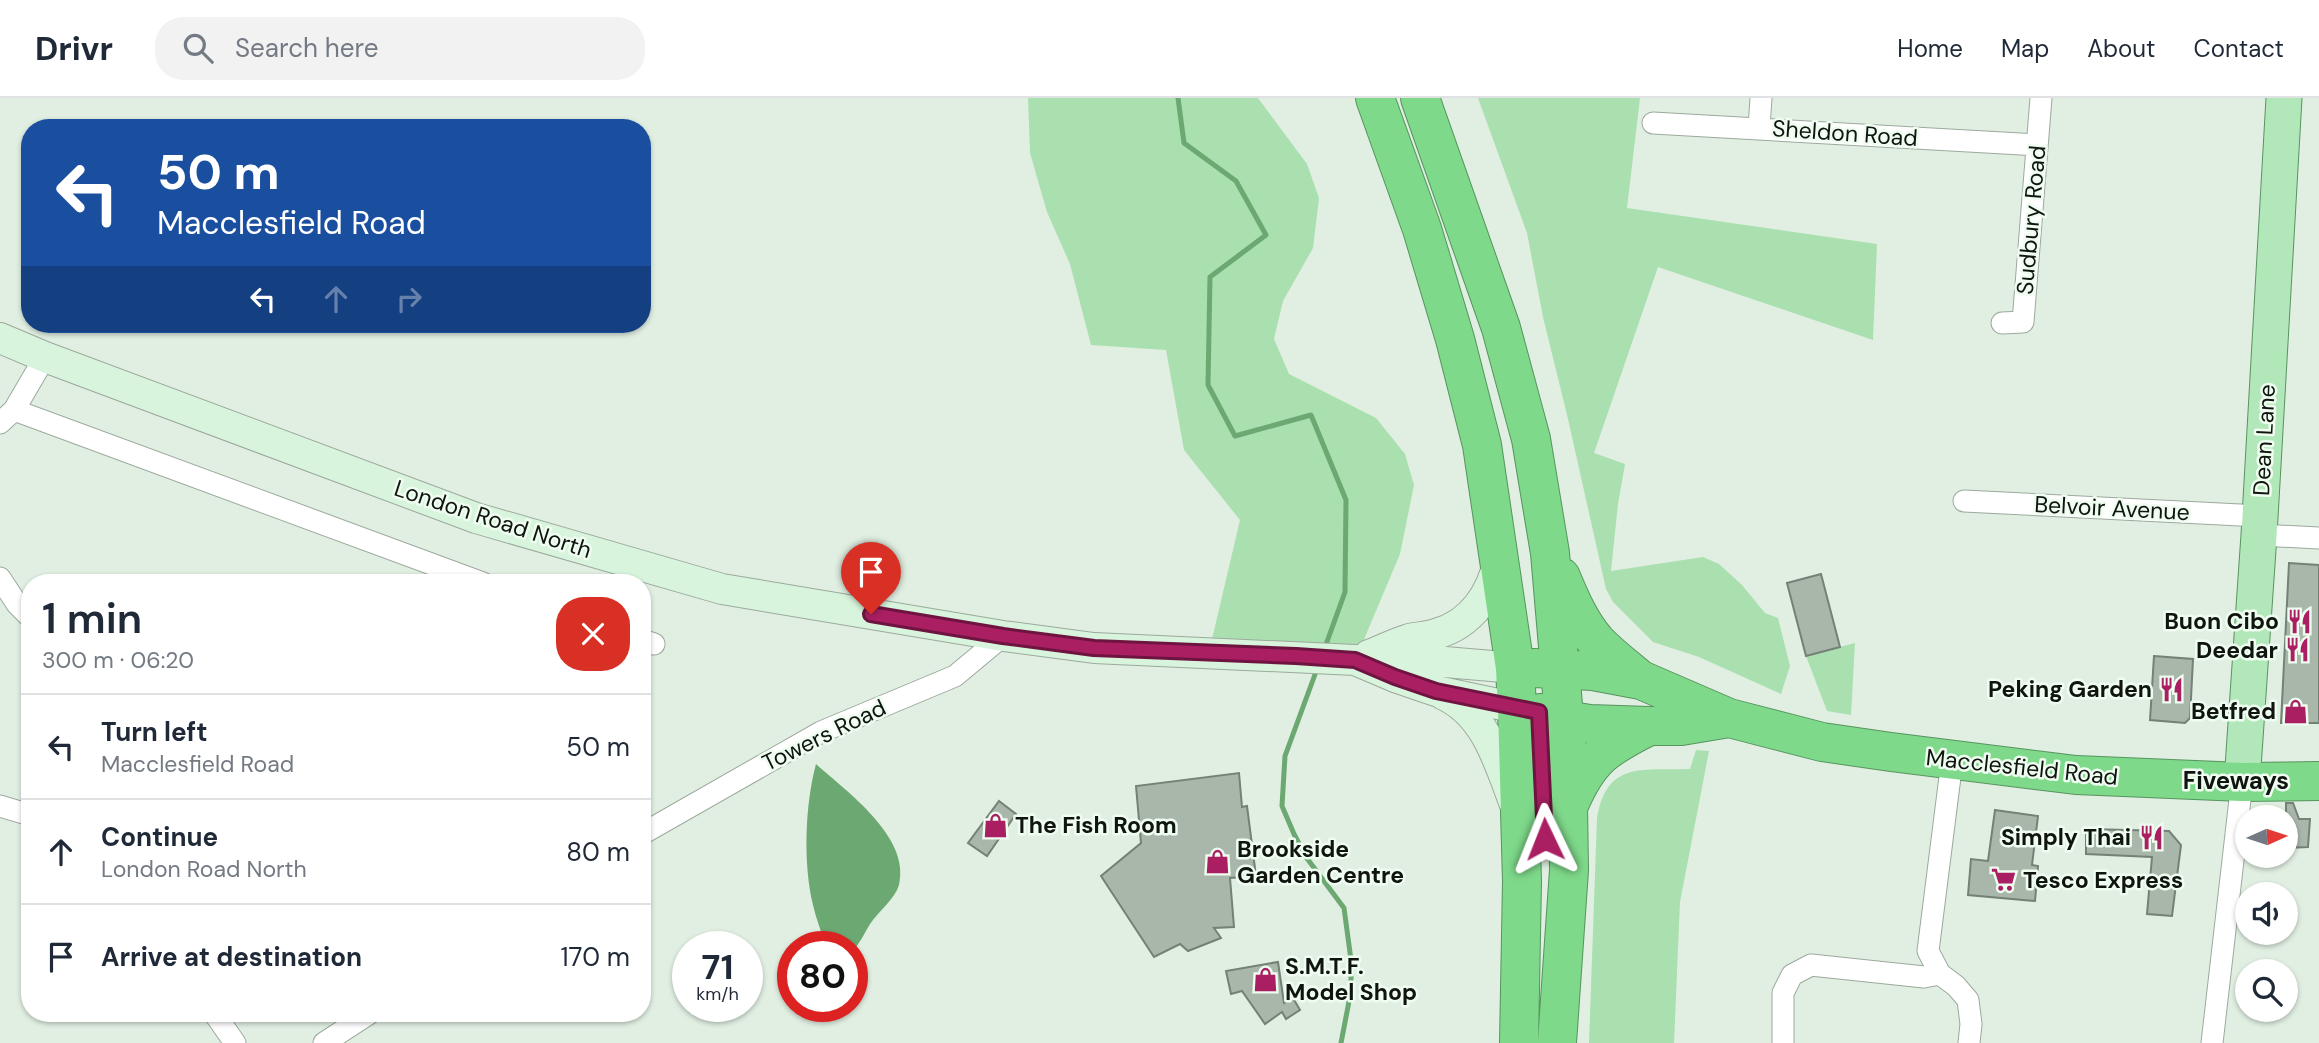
<!DOCTYPE html>
<meta charset="utf-8">
<style>
body{margin:0;font-family:"DM Sans",sans-serif;background:#f2f2f3;color:#1f2937;height:100vh;display:flex;flex-direction:column;font-size:26px;white-space:nowrap}
*{box-sizing:border-box;margin:0}
p{font-size:23px;color:#747a83}
.icon{flex:none;width:38px;height:38px;fill:none;stroke:currentColor;stroke-width:2;stroke-linecap:round;stroke-linejoin:round}
.map{position:relative;flex:1;overflow:hidden}
.sheet{position:absolute;left:21px;top:476px;width:630px;height:448px;display:flex;flex-direction:column;background:#fff;border-radius:28px;box-shadow:0 2px 5px #0004}
.sheet>*{flex:none}
.hud{position:absolute;left:21px;top:21px;width:630px;height:214px;border-radius:28px;box-shadow:0 2px 5px #0004;background:#1a4fa0;color:#fff;overflow:hidden}
.needle{width:46px;rotate:87deg}
.buttons{position:absolute;left:2235px;top:707px;display:grid;gap:14px}
.buttons a{display:grid;place-items:center;width:63px;height:63px;border-radius:50%;background:#fff;box-shadow:0 2px 5px #0004;font-size:35px}
.speed{position:absolute;left:672px;top:833px;display:flex;gap:14px;font-size:35px;font-weight:700;text-align:center}
.speed>*{display:grid;place-content:center;width:91px;height:91px;border-radius:50%;background:#fff;box-shadow:0 2px 5px #0004;line-height:1}
.speed small{font-size:18px;font-weight:400}
.speed .limit{border:10px solid #d22;background:#fff;color:#111}
.pin{position:absolute;display:grid;place-items:center;width:60px;height:60px;color:#fff;margin:-72px -30px;border-radius:50% 50% 50% 0;rotate:-45deg;box-shadow:0 0 7px #0007}
.pin .icon{rotate:45deg}
.me{position:absolute;width:77px;margin:-38px;rotate:358deg;stroke-linejoin:round;filter:drop-shadow(0 0 5px #0008)}
.turn{display:flex;align-items:center;gap:24px;height:147px;padding:0 21px;font-size:32px}
.turn .icon{width:91px;height:91px;stroke-width:2.5}
.turn b{display:block;font-size:49px;line-height:60px}
.lanes{display:flex;align-items:center;height:66px;padding:0 21px;background:#0003;justify-content:center;gap:35px;direction:ltr}
.lanes .off{opacity:.35}
.round{display:grid;place-items:center;flex:none;width:74px;height:74px;border-radius:28px;background:#f2f2f3}
.head{display:flex;align-items:center;justify-content:space-between;height:119px;padding:0 21px}
h1{font-size:42px;font-weight:600;line-height:52px}
ul{padding:0;list-style:none}
li{display:flex;align-items:center;gap:21px;height:105px;padding:0 21px;border-top:2px solid #e0e1e3}
li div{flex:1}
li b{display:block;font-size:26px}
li em{font-style:normal}
header{display:flex;align-items:center;gap:42px;box-sizing:border-box;height:98px;padding:0 35px;background:#fff;border-bottom:2px solid #e0e1e3}
header strong{font-size:33px}
nav{display:flex;gap:38px;margin-inline-start:auto;font-size:24px}
.search{width:490px;height:63px;background:#f2f2f3;display:flex;align-items:center;gap:18px;box-sizing:border-box;padding:0 24px;border-radius:28px;color:#747a83;font-size:26px}
.map>svg:first-child{display:block}
.green{fill:#aadfaf}
.water{fill:#6ba872}
.lines{fill:none;stroke-linecap:round;stroke-linejoin:round}
.stream{stroke:#6ba872;stroke-width:5}
.building{fill:#a9b6aa;stroke:#748175;stroke-width:2}
.street-casing{stroke:#9ca99d;stroke-width:23}
.secondary-casing{stroke:#9ca99d;stroke-width:32}
.primary-casing{stroke:#57945f;stroke-width:37}
.highway-casing{stroke:#57945f;stroke-width:40}
.street{stroke:#fff;stroke-width:21}
.secondary{stroke:#d8f4dc;stroke-width:30}
.primary{stroke:#b2e8b9;stroke-width:35}
.highway{stroke:#7ed98a;stroke-width:38}
.route-casing{stroke:#6e1440;stroke-width:18}
.route{stroke:#a91f62;stroke-width:12}
.labels{text-anchor:middle;dominant-baseline:central;stroke-width:5;stroke-linejoin:round;paint-order:stroke}
.street-label{font-size:23px;fill:#0f140f;stroke:#effdf0}
.poi-label{font-size:23px;font-weight:bold;fill:#0f140f;stroke:#effdf0;text-anchor:end}
.neighbourhood-label{font-size:24px;font-weight:bold;fill:#0f140f;stroke:#effdf0}
</style>
<header>
<strong>Drivr</strong>
<div class="search"><svg class="icon" aria-label="search" viewBox="0 0 24 24"><circle cx="10" cy="10" r="6"/><path d="M15 15l6 6"/></svg>Search here</div>
<nav><a>Home</a><a>Map</a><a>About</a><a>Contact</a></nav>
</header>
<div class="map">
<svg width="2319" height="945" viewBox="0 0 2319 945">
<rect width="100%" height="100%" fill="#e1efe2"/>
<path class="green" d="M 1028,0 L 1258,0 L 1307,66 L 1319,100 L 1313,150 L 1283,203 L 1274,241 L 1289,276 L 1376,320 L 1405,356 L 1414,387 L 1400,456 L 1357,558 L 1209,554 L 1240,422 L 1184,352 L 1166,252 L 1091,247 L 1070,166 L 1047,114 L 1030,55 Z
M 1478,0 L 1640,0 L 1627,110 L 1877,146 L 1873,242 L 1658,169 L 1594,355 L 1625,366 L 1618,406 L 1611,473 L 1703,459 L 1719,466 L 1742,487 L 1765,515 L 1778,520 L 1790,568 L 1781,596 L 1699,559 L 1653,544 L 1613,504 L 1606,491 L 1568,321 L 1543,219 L 1527,135 Z
M 1855,545 L 1851,617 L 1827,613 L 1806,558 Z
M 1696,652 L 1709,653 L 1680,804 L 1674,945 L 1589,945 L 1597,720 C 1607,662 1643,673 1690,671 Z"/>
<path class="water" d="M 816,666 C 847,694 911,739 899,787 C 895,801 878,814 870,826 C 864,836 860,845 852,854 L 852,849 L 826,849 C 822,835 816,821 813,807 C 803,765 805,707 816,666 Z"/>
<g class="lines">
<path class="stream" d="M 1178,0 L 1184,45 L 1236,83 L 1266,137 L 1210,179 L 1208,287 L 1235,338 L 1311,317 L 1346,402 L 1345,494 L 1324,552
M 1317,571 L 1285,658 L 1282,708 L 1294,736 L 1306,759 L 1344,810 L 1351,862 L 1351,893 L 1341,945"/>
</g>
<path class="building" d="M 2289,465 L 2319,467 L 2319,625 L 2281,625 Z
M 1821,476 L 1840,549 L 1806,558 L 1787,485 Z
M 2154,558 L 2193,561 L 2190,620 L 2185,625 L 2150,622 Z
M 1239,675 L 1242,709 L 1247,708 L 1256,778 L 1230,780 L 1234,829 L 1214,830 L 1221,840 L 1188,853 L 1180,846 L 1154,859 L 1101,778 L 1141,745 L 1136,688 Z
M 999,703 L 1016,716 L 987,758 L 968,745 Z
M 2286,705 L 2293,705 L 2299,721 L 2310,721 L 2308,749 L 2286,750 Z
M 1995,712 L 2038,718 L 2032,767 L 2038,768 L 2035,803 L 1968,797 L 1971,761 L 1988,763 Z
M 2086,731 L 2169,733 L 2181,747 L 2172,818 L 2147,816 L 2152,759 L 2086,756 Z
M 1278,864 L 1284,905 L 1293,900 L 1300,912 L 1286,921 L 1282,914 L 1265,926 L 1242,893 L 1231,896 L 1226,873 Z"/>
<g class="lines">
<defs>
<path id="street" d="M 1653,25 L 2037,47
M 1759,30 L 1761,0
M 2002,225 L 2023,224 L 2041,0
M 14,312 L 483,485
M 0,325 L 14,312 L 45,259
M 1964,403 L 2260,418
M 2259,437 L 2319,440
M 0,480 L 17,506 L 30,519
M 642,542 L 654,546
M 1952,663 L 1928,853 L 1940,876 L 1956,888 L 1968,902 L 1971,926 L 1969,945
M 0,708 L 30,717
M 642,736 L 821,634 L 955,578 L 1003,538
M 214,915 L 235,945
M 324,945 L 370,915
M 1783,945 L 1783,895 L 1792,877 L 1811,867 L 1924,879 L 1940,876
M 2212,945 L 2242,684"/>
<path id="secondary" d="M 0,240 L 45,259 L 476,420 L 722,491 L 1003,538 L 1094,550 L 1355,562 L 1395,579 L 1436,593 L 1517,610
M 1369,557 C 1382,552 1396,545 1409,541 C 1418,539 1427,539 1436,536 C 1472,526 1492,495 1499,461
M 1375,558 L 1515,570
M 1444,597 C 1486,616 1499,665 1514,704"/>
<path id="primary" d="M 2242,684 L 2259,437 L 2284,0"/>
<path id="highway" d="M 1375,0 L 1422,131 L 1455,241 L 1482,347 L 1515,570 L 1517,610 L 1522,783 L 1519,945
M 1420,0 L 1501,230 L 1531,341 L 1550,455 L 1567,654 L 1568,708 L 1569,772 L 1557,945
M 1561,479 C 1570,501 1580,524 1596,543 C 1608,556 1624,568 1638,580
M 1534,570 L 1593,573 L 1641,582 L 1729,620 L 1822,644 L 1891,654 L 2076,677 L 2242,684 L 2319,683
M 1541,615 L 1564,622 L 1590,626 L 1649,628 L 1681,628 L 1729,620
M 1569,707 C 1589,660 1605,650 1649,628"/>
</defs>
<use href="#street" class="street-casing"/>
<use href="#secondary" class="secondary-casing"/>
<use href="#primary" class="primary-casing"/>
<use href="#highway" class="highway-casing"/>
<use href="#street" class="street"/>
<use href="#secondary" class="secondary"/>
<use href="#primary" class="primary"/>
<use href="#highway" class="highway"/>
</g>
<g class="lines">
<defs>
<path id="route" d="M 871,516 L 1003,538 L 1094,550 L 1296,558 L 1355,562 L 1395,579 L 1436,593 L 1539,614 L 1545,741"/>
</defs>
<use href="#route" class="route-casing"/>
<use href="#route" class="route"/>
</g>
<defs>
<symbol id="restaurant-bare" viewBox="-9 -9 18 18"><path d="M-5-6h1v4h1v-4h1v4h1v-4h1v5L-1.5 .5V6h-2V.5L-5-1ZM5-6V6H3V1.5H1.5Q1.5-4 5-6Z" fill="#a91f62" stroke="#effdf0" stroke-width="2.5" paint-order="stroke"/></symbol>
<symbol id="shop-bare" viewBox="-9 -9 18 18"><path d="M-5-2.5h2.3a2.7 3.5 0 0 1 5.4 0H5L5.5 6h-11ZM-1.5-2.5h3a1.5 2.3 0 0 0-3 0Z" fill="#a91f62" stroke="#effdf0" stroke-width="2.5" paint-order="stroke"/></symbol>
<symbol id="supermarket-bare" viewBox="-9 -9 18 18"><path d="M-6-5.5h2.5l.6 2H6L4.5 2H-2.5L-4.4-4H-6ZM-1.5 3.2a1.3 1.3 0 1 0 .1 0ZM3 3.2a1.3 1.3 0 1 0 .1 0Z" fill="#a91f62" stroke="#effdf0" stroke-width="2.5" paint-order="stroke"/></symbol>
</defs>
<g fill-rule="evenodd">
<use href="#restaurant-bare" x="2282" y="506" width="35" height="35"/>
<use href="#restaurant-bare" x="2280" y="534" width="35" height="35"/>
<use href="#restaurant-bare" x="2154" y="574" width="35" height="35"/>
<use href="#shop-bare" x="2278" y="596" width="35" height="35"/>
<use href="#shop-bare" x="978" y="710" width="35" height="35"/>
<use href="#restaurant-bare" x="2134" y="722" width="35" height="35"/>
<use href="#shop-bare" x="1200" y="746" width="35" height="35"/>
<use href="#supermarket-bare" x="1986" y="764" width="35" height="35"/>
<use href="#shop-bare" x="1248" y="864" width="35" height="35"/>
</g>
<g class="labels">
<g class="street-label">
<text transform="translate(1845 35) rotate(4)">Sheldon Road</text>
<text transform="translate(2031 122) rotate(-85)">Sudbury Road</text>
<text transform="translate(2264 342) rotate(-87)">Dean Lane</text>
<text transform="translate(2112 410) rotate(3)">Belvoir Avenue</text>
<text transform="translate(493 421) rotate(18)">London Road North</text>
<text transform="translate(824 637) rotate(-26)">Towers Road</text>
<text transform="translate(2022 669) rotate(6)">Macclesfield Road</text>
</g>
<g class="poi-label">
<text x="2279" y="523">Buon Cibo</text>
<text x="2278" y="552">Deedar</text>
<text x="2152" y="591">Peking Garden</text>
<text x="2276" y="613">Betfred</text>
<text x="1015" y="727" text-anchor="start">The Fish Room</text>
<text x="2131" y="739">Simply Thai</text>
<text x="1237" y="751" text-anchor="start">Brookside<tspan x="1237" dy="26">Garden Centre</tspan></text>
<text x="2023" y="782" text-anchor="start">Tesco Express</text>
<text x="1285" y="868" text-anchor="start">S.M.T.F.<tspan x="1285" dy="26">Model Shop</tspan></text>
</g>
<g class="neighbourhood-label">
<text x="2236" y="682">Fiveways</text>
</g>
</g>
</svg>
<div class="buttons">
<a><svg class="needle" viewBox="-14 -14 28 28"><path d="M0-13l5 13h-10z" fill="#e53935"/><path d="M0 13l5-13h-10z" fill="#747a83"/></svg></a>
<a><svg class="icon" aria-label="sound" viewBox="0 0 24 24"><path d="M4 9h4l5-4v14l-5-4H4zM17 9q2 3 0 6"/></svg></a>
<a><svg class="icon" aria-label="search" viewBox="0 0 24 24"><circle cx="10" cy="10" r="6"/><path d="M15 15l6 6"/></svg></a>
</div>
<div class="speed"><div>71<small>km/h</small></div><div class="limit">80</div></div>
<div class="pin" style="left:871px;top:516px;background:#d93025"><svg class="icon" aria-label="arrive" viewBox="0 0 24 24"><path d="M6 21V4h12l-3 4 3 4H6"/></svg></div>
<svg class="me" style="left:1545px;top:741px" viewBox="-20 -20 40 40"><path d="M0-17L14 15 0 8-14 15z" fill="#a91f62" stroke="#fff" stroke-width="4"/></svg>
<div class="hud">
<div class="turn"><svg class="icon" aria-label="left" viewBox="0 0 24 24"><path d="M17 20v-9H6M10 6l-5 5 5 5"/></svg><div><b>50 m</b>Macclesfield Road</div></div>
<div class="lanes"><svg class="icon" aria-label="left" viewBox="0 0 24 24"><path d="M17 20v-9H6M10 6l-5 5 5 5"/></svg><svg class="icon off" aria-label="ahead" viewBox="0 0 24 24"><path d="M12 20V5M6 11l6-6 6 6"/></svg><svg class="icon off" aria-label="right" viewBox="0 0 24 24"><path d="M7 20v-9h11M14 6l5 5-5 5"/></svg></div>
</div>
<section class="sheet">
<div class="head"><div><h1>1 min</h1><p>300 m · 06:20</p></div><a class="round" style="background:#d93025;color:#fff"><svg class="icon" aria-label="close" viewBox="0 0 24 24"><path d="M6 6l12 12M18 6L6 18"/></svg></a></div>
<ul>
<li><svg class="icon" aria-label="left" viewBox="0 0 24 24"><path d="M17 20v-9H6M10 6l-5 5 5 5"/></svg><div><b>Turn left</b><p>Macclesfield Road</p></div><em>50 m</em></li>
<li><svg class="icon" aria-label="ahead" viewBox="0 0 24 24"><path d="M12 20V5M6 11l6-6 6 6"/></svg><div><b>Continue</b><p>London Road North</p></div><em>80 m</em></li>
<li><svg class="icon" aria-label="arrive" viewBox="0 0 24 24"><path d="M6 21V4h12l-3 4 3 4H6"/></svg><div><b>Arrive at destination</b></div><em>170 m</em></li>
</ul>
</section>
</div>
